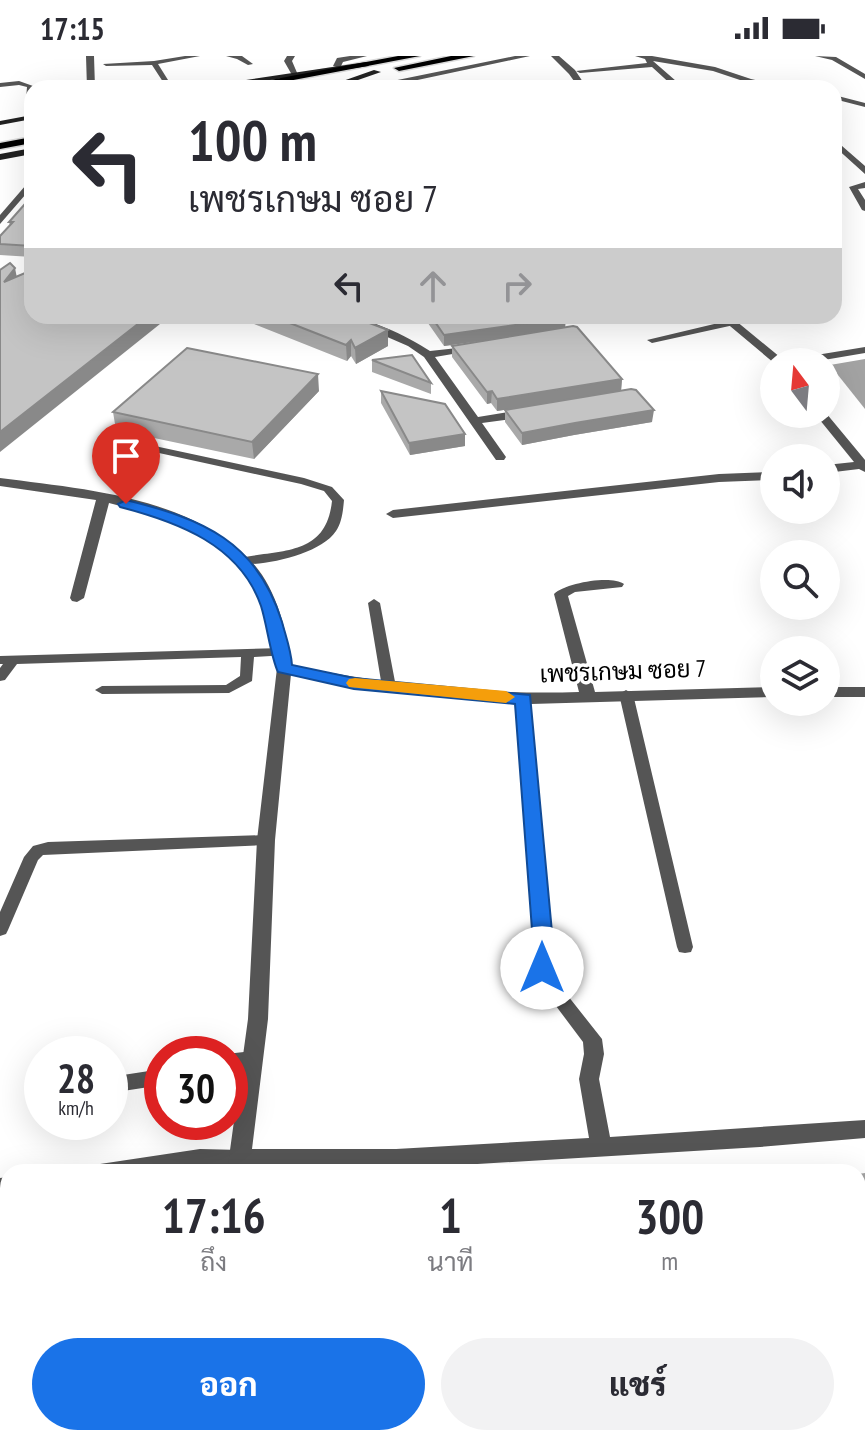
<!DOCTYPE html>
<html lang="th">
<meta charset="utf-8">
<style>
body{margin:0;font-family:"PT Sans Narrow",Sarabun,sans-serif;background:#f2f2f3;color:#2b2b33;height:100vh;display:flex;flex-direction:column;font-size:30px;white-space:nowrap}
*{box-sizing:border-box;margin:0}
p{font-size:26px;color:#7c7c81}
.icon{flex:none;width:44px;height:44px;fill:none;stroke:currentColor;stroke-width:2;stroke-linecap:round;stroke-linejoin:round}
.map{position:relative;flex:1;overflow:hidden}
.side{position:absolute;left:0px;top:1108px;width:866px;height:282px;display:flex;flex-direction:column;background:#fff;border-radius:24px 24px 0 0;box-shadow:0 8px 32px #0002}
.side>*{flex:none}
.hud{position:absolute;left:24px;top:24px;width:818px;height:244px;border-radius:24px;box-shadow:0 8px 32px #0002;background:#fff;color:#2b2b33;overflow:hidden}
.needle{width:52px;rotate:344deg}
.tools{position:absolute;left:760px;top:292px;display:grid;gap:16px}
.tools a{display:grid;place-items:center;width:80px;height:80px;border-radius:50%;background:#fff;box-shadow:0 8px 32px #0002;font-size:40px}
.speed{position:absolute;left:24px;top:980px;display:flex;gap:16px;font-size:40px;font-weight:700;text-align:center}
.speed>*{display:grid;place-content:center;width:104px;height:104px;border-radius:50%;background:#fff;box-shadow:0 8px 32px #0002;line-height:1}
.speed small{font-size:20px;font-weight:400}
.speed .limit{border:12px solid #d22;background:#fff;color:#111}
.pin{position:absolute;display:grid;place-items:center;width:68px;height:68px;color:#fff;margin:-82px -34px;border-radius:50% 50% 50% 0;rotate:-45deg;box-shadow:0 0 8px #0007}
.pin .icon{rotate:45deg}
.me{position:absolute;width:88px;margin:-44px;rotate:0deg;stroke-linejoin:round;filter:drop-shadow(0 0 6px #0008)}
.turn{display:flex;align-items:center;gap:28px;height:168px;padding:0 32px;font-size:36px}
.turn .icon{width:104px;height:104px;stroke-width:2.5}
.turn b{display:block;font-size:56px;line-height:68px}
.lanes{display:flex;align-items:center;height:76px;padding:0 32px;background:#0003;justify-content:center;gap:40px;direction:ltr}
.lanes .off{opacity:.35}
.eta{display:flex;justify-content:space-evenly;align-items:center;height:136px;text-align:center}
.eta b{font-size:48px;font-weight:800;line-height:56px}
.cta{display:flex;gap:16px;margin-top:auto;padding:16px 32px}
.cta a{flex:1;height:92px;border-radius:48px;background:#1a73e8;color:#fff;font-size:32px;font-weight:800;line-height:92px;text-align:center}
.cta a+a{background:#f2f2f3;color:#2b2b33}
.status{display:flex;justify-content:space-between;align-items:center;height:56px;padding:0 40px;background:#fff;direction:ltr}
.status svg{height:22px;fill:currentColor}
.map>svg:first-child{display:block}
.water{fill:#a3a3a3}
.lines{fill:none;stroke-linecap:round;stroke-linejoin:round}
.canal{fill:#a3a3a3;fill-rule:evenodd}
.trunk-casing{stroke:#dbdbdb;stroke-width:3}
.service{fill:#555;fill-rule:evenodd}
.minor{fill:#555;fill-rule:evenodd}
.secondary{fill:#222;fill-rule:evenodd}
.trunk{fill:#000;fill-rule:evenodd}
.wall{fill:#a9a9a9}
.shaded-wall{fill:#898989}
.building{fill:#c4c4c4;stroke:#898989;stroke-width:2}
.route{fill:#1a73e8;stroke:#114b97;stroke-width:2}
.slow{fill:#f59e0b}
.labels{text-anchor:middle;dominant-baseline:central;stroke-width:7;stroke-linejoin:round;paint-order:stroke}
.street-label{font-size:24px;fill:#000;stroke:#fff}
</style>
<div class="status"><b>17:15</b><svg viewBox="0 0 49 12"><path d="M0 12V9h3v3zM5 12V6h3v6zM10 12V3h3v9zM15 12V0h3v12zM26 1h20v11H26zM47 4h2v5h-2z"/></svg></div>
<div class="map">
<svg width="865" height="1389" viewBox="0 0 865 1389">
<rect width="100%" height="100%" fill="#fff"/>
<path class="water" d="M 865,303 L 865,353 L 830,309 Z"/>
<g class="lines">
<path class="canal" d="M 865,1117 L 865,1147 L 858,1148 L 858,1118 Z
M 8,1181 L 8,1213 L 0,1214 L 0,1182 Z"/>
<defs>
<path id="trunk" d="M 398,0 L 420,0 L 251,32 L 228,32 Z
M 451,0 L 474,0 L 399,15 L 394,12 Z
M 32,81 L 32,87 L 0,93 L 0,87 Z"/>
</defs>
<use href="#trunk" class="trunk-casing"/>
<path class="service" d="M 185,0 L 200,0 L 158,8 L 173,32 L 167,32 L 152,9 L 106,10 L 103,8 L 154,5 Z
M 226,0 L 242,0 L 253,8 L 248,9 L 237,3 Z
M 815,0 L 836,1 L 865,18 L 865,23 L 832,4 Z
M 19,25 L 33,30 L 32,63 L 25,55 L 27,31 L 19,29 L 0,31 L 0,27 Z
M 731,264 L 734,265 L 734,269 L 652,287 L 647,284 Z
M 122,383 L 304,422 L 332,431 L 344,444 C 343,455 342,466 336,475 C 321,498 265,510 240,508 L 240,502 C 283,493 326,500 332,445 L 324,435 L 301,428 L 118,388 L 117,386 Z
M 374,543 L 380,547 L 396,631 L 389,635 L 382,631 L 368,547 Z
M 283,592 L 289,596 L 288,599 L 254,601 L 252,625 L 229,637 L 102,638 L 95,634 L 102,630 L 226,629 L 240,620 L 241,601 L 17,608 L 5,624 L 0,625 L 0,612 L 3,608 L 0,608 L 0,600 Z
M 626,634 L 633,638 L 693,891 L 691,896 L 685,897 L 679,896 L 677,891 L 619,638 Z
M 266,779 L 271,780 L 273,784 L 271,788 L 266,789 L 43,799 L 38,804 L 8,874 L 6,878 L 0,880 L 0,856 L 24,801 L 33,790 L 48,786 Z
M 253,995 L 259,997 L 262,1002 L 259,1007 L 230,1011 L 230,998 L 226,998 Z
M 162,1013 L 162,1029 L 110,1037 L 110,1021 Z
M 200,1093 L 241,1094 L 248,1096 L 250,1102 L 248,1108 L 241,1110 L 200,1109 L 156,1116 L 91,1116 L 93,1110 L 100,1108 Z
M 8,1121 L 8,1139 L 0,1140 L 0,1122 Z"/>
<path class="minor" d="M 86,0 L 94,0 L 95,32 L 87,32 Z
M 287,0 L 295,0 L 292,5 L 298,19 L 292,19 L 284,5 Z
M 350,0 L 367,0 L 343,6 L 340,12 L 333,10 L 337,2 Z
M 515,0 L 530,0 L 380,32 L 340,28 L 344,26 L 373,29 Z
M 551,0 L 559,0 L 575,14 L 587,32 L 579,32 L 569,18 Z
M 635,0 L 652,0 L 715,11 L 751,23 L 790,32 L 749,27 L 713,15 L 653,5 L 684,32 L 675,32 L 652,11 L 580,17 L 576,15 L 647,7 L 645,3 Z
M 834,39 L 865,47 L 865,51 L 834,43 Z
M 834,83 L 865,110 L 865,118 L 834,90 Z
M 32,122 L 32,131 L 0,168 L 0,159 Z
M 865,126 L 865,132 L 858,133 L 865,144 L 865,155 L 862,154 L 849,131 Z
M 339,260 C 366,260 407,280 430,295 L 476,290 L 476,294 L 435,301 L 478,361 L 526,353 L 532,357 L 526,361 L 482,367 L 506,401 L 504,404 L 496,404 L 424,301 L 408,290 Z
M 718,260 L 730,260 L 786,306 L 774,307 Z
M 865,291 L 865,297 L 812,306 L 786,306 L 792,303 Z
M 826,357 L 865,404 L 865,416 L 859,413 L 826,417 L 826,409 L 854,406 L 815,358 Z
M 774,416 L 774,424 L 719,426 L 393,462 L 386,458 L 393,454 L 719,418 Z
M 0,422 C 83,433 185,440 248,502 C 275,528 287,573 291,609 C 385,629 483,639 579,636 L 554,538 C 566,527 611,519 624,528 L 622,531 L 575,536 L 568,540 L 595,636 L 774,631 L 774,641 L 531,648 L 552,887 L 551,912 L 557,926 L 602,983 L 604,998 L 599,1023 L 610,1081 L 865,1064 L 865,1082 L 760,1091 L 396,1113 L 249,1112 L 249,1116 L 227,1116 L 248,963 L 257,784 L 277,612 L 275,600 L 258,539 L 238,507 L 213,487 L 185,471 L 155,459 L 109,447 L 84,542 L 77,546 L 72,545 L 70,542 L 96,444 L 0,430 ZM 291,618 L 354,632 L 516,647 L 534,887 L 533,912 L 541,930 L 583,986 L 584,998 L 579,1023 L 589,1082 L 396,1093 L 252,1093 L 268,963 L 275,784 Z
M 826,631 L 865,631 L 865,641 L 826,641 Z
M 858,1261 L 865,1264 L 865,1290 L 858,1287 Z
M 8,1277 L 8,1302 L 0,1306 L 0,1281 Z"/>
<path class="secondary" d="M 366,6 L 369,10 L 213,32 L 193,32 Z
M 374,14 L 381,16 L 335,32 L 323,32 Z
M 32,59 L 32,63 L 0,69 L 0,65 Z
M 32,92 L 32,98 L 0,104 L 0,98 Z"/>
<use href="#trunk" class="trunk"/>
</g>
<path class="wall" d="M 32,140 L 32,201 L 0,199 L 0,180 L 10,170 L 9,166 Z
M 234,260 L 351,260 L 388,290 L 356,308 L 351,300 L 347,305 Z
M 423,260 L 564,260 L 565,271 L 622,323 L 621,335 L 497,355 L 491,347 L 487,348 L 452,301 L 452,290 L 495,283 L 444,290 Z
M 372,304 L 431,327 L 431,338 L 372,316 Z
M 319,335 L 254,403 L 116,374 L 113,356 Z
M 381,335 L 465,378 L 465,390 L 410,399 L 381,347 Z
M 505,354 L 652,366 L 574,379 L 522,389 L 505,366 Z"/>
<path class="shaded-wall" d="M 15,212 L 18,227 L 4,226 Z
M 148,260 L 170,260 L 0,396 L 0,376 Z
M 566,262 L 565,273 L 444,290 L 444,279 Z
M 388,274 L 388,290 L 356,308 L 355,292 Z
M 351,284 L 351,300 L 347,305 L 346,289 Z
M 318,318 L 319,335 L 254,403 L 252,386 Z
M 622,323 L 621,335 L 497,355 L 497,343 Z
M 492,335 L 491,347 L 487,348 L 487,336 Z
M 654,354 L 652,366 L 574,379 L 522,389 L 522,377 L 575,367 Z
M 465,378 L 465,390 L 410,399 L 409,387 Z"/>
<path class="building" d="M 32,140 L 32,190 L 0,188 L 0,180 L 13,166 L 9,166 Z
M 10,207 L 15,212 L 4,226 L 32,214 L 32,260 L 148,260 L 0,376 L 0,214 Z
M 272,260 L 351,260 L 388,274 L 355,292 L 351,284 L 346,289 Z
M 431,260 L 564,260 L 566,262 L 444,279 Z
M 573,270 L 577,271 L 622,323 L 497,343 L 492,335 L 487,336 L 452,290 Z
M 187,292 L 318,318 L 252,386 L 113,356 Z
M 412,299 L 431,327 L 372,304 Z
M 631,333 L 636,334 L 654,354 L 575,367 L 522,377 L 505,354 Z
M 381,335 L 445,348 L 465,378 L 409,387 Z"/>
<path class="route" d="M 126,444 C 203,463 257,485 282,566 C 286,581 291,594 292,609 L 354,622 L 530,639 L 553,887 L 549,918 L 542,921 L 534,918 L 531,912 L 533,887 L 515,648 L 354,633 L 278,616 C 271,602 267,569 261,550 C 240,489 178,466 120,451 L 118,448 Z"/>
<path class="slow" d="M 355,622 L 506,635 L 515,641 L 506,647 L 349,631 L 346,627 L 349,623 Z"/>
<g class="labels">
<g class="street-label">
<text transform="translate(623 615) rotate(-2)">เพชรเกษม ซอย 7</text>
</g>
</g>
</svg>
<div class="tools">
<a><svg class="needle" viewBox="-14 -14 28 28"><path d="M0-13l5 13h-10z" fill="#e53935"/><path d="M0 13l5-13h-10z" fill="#7c7c81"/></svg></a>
<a><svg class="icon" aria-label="sound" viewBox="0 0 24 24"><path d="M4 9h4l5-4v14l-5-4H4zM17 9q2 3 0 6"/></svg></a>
<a><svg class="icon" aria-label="search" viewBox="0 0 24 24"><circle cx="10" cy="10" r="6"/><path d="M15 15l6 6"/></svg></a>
<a><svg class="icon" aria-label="layers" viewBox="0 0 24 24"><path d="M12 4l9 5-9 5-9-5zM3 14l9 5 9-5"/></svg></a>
</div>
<div class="speed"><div>28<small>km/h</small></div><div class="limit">30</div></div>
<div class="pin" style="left:126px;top:448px;background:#d93025"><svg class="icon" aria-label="arrive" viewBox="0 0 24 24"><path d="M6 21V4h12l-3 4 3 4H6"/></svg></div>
<svg class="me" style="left:542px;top:912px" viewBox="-20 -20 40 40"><circle r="19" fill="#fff"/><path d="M0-13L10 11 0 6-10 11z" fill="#1a73e8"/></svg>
<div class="hud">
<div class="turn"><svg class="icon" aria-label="left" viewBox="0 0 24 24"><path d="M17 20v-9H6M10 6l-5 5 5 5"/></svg><div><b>100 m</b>เพชรเกษม ซอย 7</div></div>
<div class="lanes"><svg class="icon" aria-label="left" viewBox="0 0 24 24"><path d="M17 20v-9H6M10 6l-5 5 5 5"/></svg><svg class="icon off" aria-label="ahead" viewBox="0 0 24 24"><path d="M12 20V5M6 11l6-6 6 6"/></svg><svg class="icon off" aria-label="right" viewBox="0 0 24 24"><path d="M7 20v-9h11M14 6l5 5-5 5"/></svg></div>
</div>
<section class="side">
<div class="eta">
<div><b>17:16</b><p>ถึง</p></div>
<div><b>1</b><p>นาที</p></div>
<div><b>300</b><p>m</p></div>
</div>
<div class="cta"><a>ออก</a><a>แชร์</a></div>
</section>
</div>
